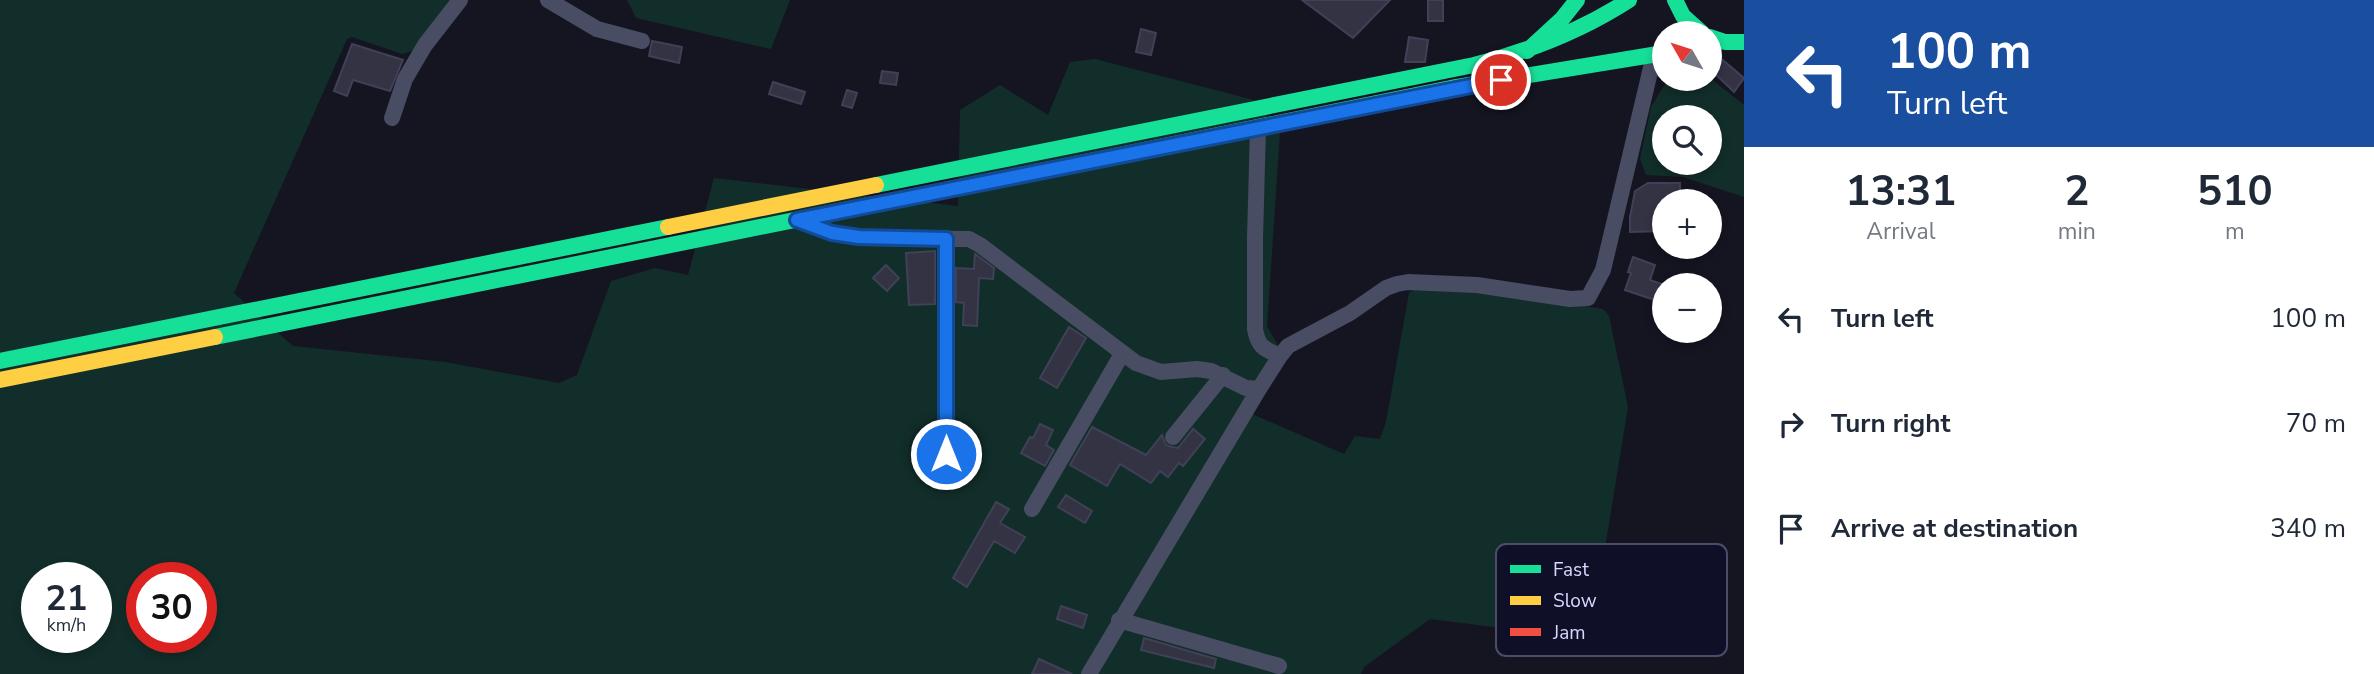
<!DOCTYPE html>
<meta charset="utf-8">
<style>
body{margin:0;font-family:"Nunito Sans",sans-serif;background:#f2f2f3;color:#1f2937;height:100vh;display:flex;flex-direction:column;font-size:26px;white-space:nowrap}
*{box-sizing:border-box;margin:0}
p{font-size:23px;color:#747a83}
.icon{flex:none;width:38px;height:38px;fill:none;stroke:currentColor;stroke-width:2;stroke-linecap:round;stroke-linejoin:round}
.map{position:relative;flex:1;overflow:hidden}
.panel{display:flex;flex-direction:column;background:#fff;width:630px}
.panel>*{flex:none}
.banner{background:#1a4fa0;color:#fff;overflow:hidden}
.needle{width:46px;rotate:309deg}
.tools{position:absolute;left:1652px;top:21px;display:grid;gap:14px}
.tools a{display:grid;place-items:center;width:70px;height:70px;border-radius:50%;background:#fff;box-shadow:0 4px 10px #0003;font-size:35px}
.speed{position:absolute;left:21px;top:562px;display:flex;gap:14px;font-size:35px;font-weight:700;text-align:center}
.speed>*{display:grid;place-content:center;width:91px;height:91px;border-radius:50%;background:#fff;box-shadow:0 4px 10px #0003;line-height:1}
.speed small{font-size:18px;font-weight:400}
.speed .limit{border:10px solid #d22;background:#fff;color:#111}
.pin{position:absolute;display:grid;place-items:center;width:60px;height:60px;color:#fff;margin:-30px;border:4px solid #fff;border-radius:50%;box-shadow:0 2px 7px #0007}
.me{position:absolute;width:77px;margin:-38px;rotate:0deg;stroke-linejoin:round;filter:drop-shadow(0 0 5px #0008)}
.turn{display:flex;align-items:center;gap:24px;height:147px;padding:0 28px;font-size:32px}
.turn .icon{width:91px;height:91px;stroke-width:2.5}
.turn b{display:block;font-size:49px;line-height:60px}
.eta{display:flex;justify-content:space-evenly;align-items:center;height:119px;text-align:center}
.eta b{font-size:42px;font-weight:700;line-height:49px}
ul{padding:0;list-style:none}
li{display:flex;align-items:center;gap:21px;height:105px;padding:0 28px}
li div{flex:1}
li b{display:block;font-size:26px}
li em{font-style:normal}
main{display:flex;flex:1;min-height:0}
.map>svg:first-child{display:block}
.green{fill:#122e2a;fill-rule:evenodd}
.building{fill:#334;stroke:#404056;stroke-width:2}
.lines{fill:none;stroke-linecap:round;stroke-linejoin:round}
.street{stroke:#494d63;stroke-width:16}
.fast{stroke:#16e098;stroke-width:16}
.slow{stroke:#ffcf43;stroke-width:16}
.jam{stroke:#f24e42;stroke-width:16}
.route-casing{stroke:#114b97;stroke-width:18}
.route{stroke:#1a73e8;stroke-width:12}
.key{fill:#0f0f28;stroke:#4b4c68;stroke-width:2}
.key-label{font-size:19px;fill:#d6d9ff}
</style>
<main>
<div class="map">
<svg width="1744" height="674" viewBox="0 0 1744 674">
<rect width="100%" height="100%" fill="#151522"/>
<path class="green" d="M 0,0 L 455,0 L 415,50 L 402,54 L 352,37 L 347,39 L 234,293 L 293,346 L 445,362 L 559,383 L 577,375 L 611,281 L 655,268 L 688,275 L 714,178 L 958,206 L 960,110 L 1000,85 L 1048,115 L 1070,62 L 1095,59 L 1254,100 L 1280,132 L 1267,326 L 1285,358 L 1252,414 L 1344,454 L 1355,436 L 1380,439 L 1386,422 L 1409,293 L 1419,287 L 1507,293 L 1603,309 L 1609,316 L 1628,407 L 1595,609 L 1573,637 L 1430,619 L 1364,667 L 1361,674 L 0,674 ZM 37,578 L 96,578 L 96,637 L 37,637 ZM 142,578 L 201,578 L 201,637 L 142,637 Z
M 627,0 L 790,0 L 771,49 L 636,18 Z
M 1710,78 L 1744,105 L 1744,197 L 1683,177 L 1646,175 L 1640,159 L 1651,107 L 1668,79 ZM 1664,117 L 1710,117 L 1710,163 L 1664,163 Z"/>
<path class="building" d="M 1302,0 L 1390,0 L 1353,38 Z
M 1428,0 L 1443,0 L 1443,21 L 1428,21 Z
M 1141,29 L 1156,33 L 1151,55 L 1136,52 Z
M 1409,37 L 1428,40 L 1425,62 L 1405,62 Z
M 652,41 L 682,47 L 679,63 L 649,56 Z
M 352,44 L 403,60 L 390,91 L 353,80 L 347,96 L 334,91 Z
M 1710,53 L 1718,56 L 1744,78 L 1734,92 L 1710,69 Z
M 882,71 L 898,73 L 896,85 L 880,83 Z
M 773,82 L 805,92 L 801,104 L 769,94 Z
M 847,90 L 857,93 L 852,108 L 842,105 Z
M 1648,183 L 1680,183 L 1680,201 L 1664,201 L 1664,231 L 1630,232 L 1630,217 L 1635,191 Z
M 935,251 L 935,304 L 909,305 L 906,253 Z
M 975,254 L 994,268 L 993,279 L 979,278 L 977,326 L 963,325 L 964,303 L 956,302 L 956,268 L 974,269 Z
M 1633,257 L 1655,265 L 1650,280 L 1664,285 L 1664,303 L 1625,290 L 1631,273 L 1628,272 Z
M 886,265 L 899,278 L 887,291 L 873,278 Z
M 1069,327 L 1086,338 L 1057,388 L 1040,378 Z
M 1040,424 L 1053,430 L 1046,445 L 1054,450 L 1045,466 L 1021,453 L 1030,437 L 1033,438 Z
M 1092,427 L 1146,455 L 1162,435 L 1166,445 L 1172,447 L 1178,448 L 1193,429 L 1205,439 L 1183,466 L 1179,463 L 1168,477 L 1160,471 L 1151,483 L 1120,464 L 1107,486 L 1070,465 Z
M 1066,495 L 1092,511 L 1085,523 L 1058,507 Z
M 996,502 L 1009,509 L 1000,523 L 1025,537 L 1015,553 L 994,541 L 967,587 L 953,578 Z
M 1061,606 L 1087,615 L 1083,628 L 1057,619 Z
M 1144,638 L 1216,659 L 1214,668 L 1141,650 Z
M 1039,659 L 1072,674 L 1032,674 Z"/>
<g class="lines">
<path class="street" d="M 548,0 L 597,29 L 642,41
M 392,118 L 405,79 L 425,45 L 460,0
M 1258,127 L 1255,239 L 1255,329 C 1258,347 1264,349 1280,356
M 797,220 L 832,233 L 859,238 L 969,239 L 980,245 L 1136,363 L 1161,372 L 1197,369 L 1211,371 L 1246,388 L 1259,389 L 1280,356 L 1288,346 L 1350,313 L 1386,288 L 1397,284 L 1408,282 L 1477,285 L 1570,299 L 1588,298 L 1603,270 L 1654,55
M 1173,437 L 1223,375
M 946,454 L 946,238
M 1032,509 L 1122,354
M 1119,620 L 1279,666
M 1089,674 L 1259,389"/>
<path class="fast" d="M 1675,0 L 1683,16 L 1702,33
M 1710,37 L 1725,42 L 1744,42
M 1527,51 L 1562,19 L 1577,0
M 1055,168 L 1451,88 L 1664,53
M 876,185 L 1474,65 C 1530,51 1581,31 1629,0
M 215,337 L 874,204
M 0,361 L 668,227"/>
<path class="slow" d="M 668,227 L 876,185
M 0,380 L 215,337"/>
<path class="jam" d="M 874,204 L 1055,168"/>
</g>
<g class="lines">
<defs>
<path id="route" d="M 946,454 L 946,239 L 859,237 L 832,233 L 797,220 L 1501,80"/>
</defs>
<use href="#route" class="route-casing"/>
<use href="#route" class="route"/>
</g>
<rect x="1496" y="544" width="231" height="112" rx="10" class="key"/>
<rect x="1510" y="565" width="31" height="8" fill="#16e098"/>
<rect x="1510" y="596" width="31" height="9" fill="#ffcf43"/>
<rect x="1510" y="628" width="31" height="8" fill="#f24e42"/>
<g class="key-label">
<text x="1553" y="576">Fast</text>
<text x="1553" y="607">Slow</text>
<text x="1553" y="639">Jam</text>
</g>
</svg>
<div class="tools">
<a><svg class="needle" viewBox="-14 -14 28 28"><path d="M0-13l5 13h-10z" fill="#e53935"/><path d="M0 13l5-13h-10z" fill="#747a83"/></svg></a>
<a><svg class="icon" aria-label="search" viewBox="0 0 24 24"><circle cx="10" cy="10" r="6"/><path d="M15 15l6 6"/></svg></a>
<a>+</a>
<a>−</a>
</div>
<div class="speed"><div>21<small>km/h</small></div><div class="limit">30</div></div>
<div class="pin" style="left:1501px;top:80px;background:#d93025"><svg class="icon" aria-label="arrive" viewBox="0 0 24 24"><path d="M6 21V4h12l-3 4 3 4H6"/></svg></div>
<svg class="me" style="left:946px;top:454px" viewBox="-20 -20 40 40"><circle r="17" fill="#1a73e8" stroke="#fff" stroke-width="3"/><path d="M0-11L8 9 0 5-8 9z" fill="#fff"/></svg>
</div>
<section class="panel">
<div class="banner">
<div class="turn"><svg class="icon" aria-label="left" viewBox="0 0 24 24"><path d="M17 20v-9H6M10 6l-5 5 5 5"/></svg><div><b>100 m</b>Turn left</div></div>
</div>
<div class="eta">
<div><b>13:31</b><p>Arrival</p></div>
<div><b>2</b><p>min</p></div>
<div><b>510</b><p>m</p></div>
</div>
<ul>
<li><svg class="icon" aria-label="left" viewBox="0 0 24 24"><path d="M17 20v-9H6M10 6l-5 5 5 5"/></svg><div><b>Turn left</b></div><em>100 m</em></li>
<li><svg class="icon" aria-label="right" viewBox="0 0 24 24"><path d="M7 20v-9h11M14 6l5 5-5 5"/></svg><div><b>Turn right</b></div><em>70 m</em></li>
<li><svg class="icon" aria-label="arrive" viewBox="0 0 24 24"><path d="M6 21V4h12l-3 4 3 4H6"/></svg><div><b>Arrive at destination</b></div><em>340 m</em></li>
</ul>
</section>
</main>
